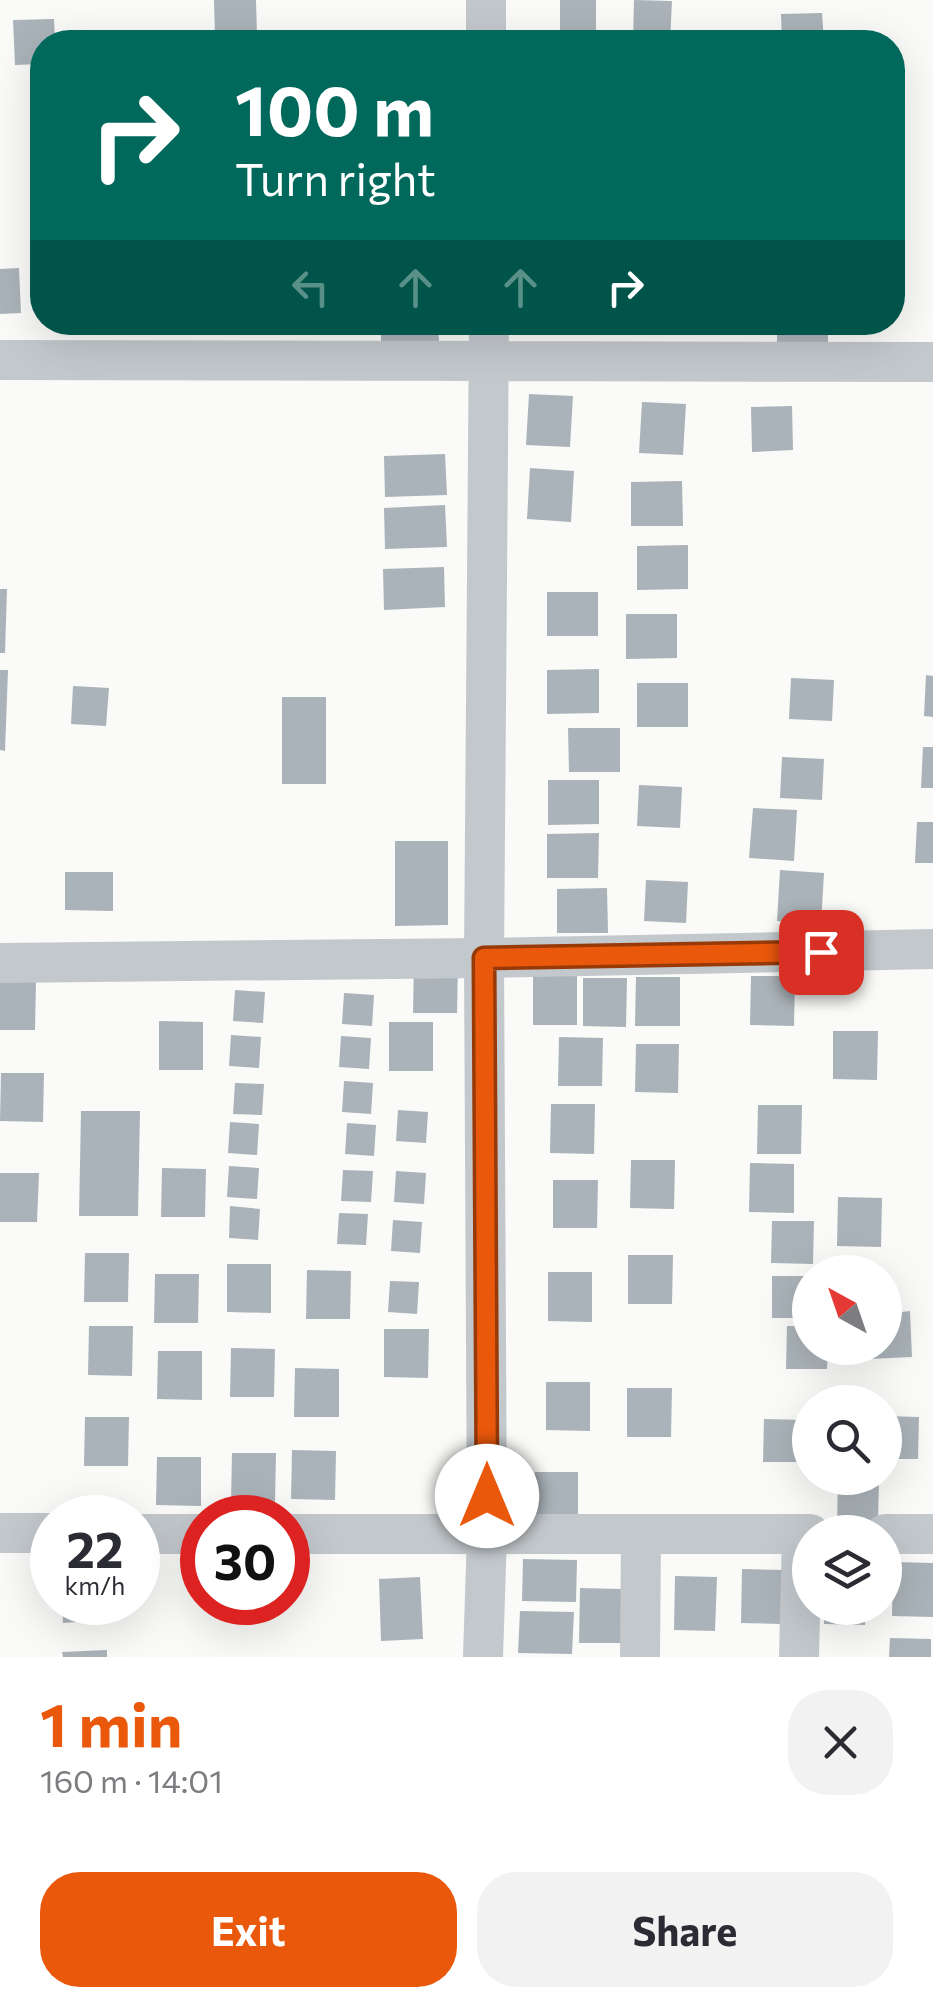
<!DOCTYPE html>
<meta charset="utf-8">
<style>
body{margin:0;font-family:Commissioner,sans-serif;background:#f2f2f3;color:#2b2b33;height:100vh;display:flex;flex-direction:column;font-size:38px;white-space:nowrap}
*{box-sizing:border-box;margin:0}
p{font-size:32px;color:#7c7c81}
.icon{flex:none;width:55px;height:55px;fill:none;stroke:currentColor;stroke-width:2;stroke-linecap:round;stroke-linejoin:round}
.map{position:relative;height:1657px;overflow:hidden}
.sheet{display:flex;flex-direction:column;background:#fff;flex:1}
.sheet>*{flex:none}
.guide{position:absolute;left:30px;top:30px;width:875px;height:305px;border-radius:40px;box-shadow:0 10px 40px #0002;background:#00695c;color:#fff;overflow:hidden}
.needle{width:65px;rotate:320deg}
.tools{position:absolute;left:792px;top:1255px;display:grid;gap:20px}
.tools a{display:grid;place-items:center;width:110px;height:110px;border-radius:50%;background:#fff;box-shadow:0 10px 40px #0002;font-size:50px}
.speed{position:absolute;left:30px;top:1495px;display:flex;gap:20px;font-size:50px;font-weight:700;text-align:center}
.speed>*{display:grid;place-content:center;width:130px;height:130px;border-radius:50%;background:#fff;box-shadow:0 10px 40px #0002;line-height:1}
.speed small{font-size:25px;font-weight:400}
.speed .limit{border:15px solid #d22;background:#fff;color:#111}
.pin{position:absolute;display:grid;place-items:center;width:85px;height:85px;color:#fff;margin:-42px;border-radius:20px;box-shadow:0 5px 15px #0006}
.me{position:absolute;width:110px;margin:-55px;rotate:0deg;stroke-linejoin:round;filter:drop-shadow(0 0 8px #0008)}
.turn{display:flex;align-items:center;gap:35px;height:210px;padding:0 40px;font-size:45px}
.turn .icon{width:130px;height:130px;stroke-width:2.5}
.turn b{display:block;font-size:70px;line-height:85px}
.lanes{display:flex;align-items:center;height:95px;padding:0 40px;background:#0003;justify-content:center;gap:50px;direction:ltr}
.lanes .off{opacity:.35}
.round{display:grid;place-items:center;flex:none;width:105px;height:105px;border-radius:40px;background:#f2f2f3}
.overview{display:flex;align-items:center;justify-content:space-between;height:170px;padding:0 40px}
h1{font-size:60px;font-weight:700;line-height:75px;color:#ea580c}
.primary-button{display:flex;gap:20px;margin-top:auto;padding:20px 40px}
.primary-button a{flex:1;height:115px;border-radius:40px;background:#ea580c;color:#fff;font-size:40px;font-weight:700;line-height:115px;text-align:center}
.primary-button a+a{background:#f2f2f3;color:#2b2b33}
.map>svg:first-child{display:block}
.building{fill:#aab3b9}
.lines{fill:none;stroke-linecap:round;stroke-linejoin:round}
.minor{stroke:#c3c8cc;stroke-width:40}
.route-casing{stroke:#983908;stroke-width:25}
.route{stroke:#ea580c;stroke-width:18}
</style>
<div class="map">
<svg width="933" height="1657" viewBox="0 0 933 1657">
<rect width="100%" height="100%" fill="#fafaf8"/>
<path class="building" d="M 214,0 L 256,0 L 257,35 L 215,37 Z
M 560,0 L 596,0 L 596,32 L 560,32 Z
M 634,0 L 672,1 L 670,42 L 633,42 Z
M 822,13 L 824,42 L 782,42 L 781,14 Z
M 54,19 L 55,42 L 42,42 L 42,64 L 15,65 L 13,20 Z
M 19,268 L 21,313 L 0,314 L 0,269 Z
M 381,322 L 438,322 L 439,342 L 381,342 Z
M 525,322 L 567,322 L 567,330 L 525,330 Z
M 777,322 L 828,322 L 828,342 L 777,342 Z
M 529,394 L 573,396 L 570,447 L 526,445 Z
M 642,402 L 686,404 L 683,455 L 639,453 Z
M 792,406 L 793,450 L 752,452 L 751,407 Z
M 445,454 L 447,495 L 385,497 L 384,456 Z
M 530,468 L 574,471 L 571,522 L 527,519 Z
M 682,481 L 683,526 L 631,526 L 631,482 Z
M 445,505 L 447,547 L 385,549 L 384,508 Z
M 688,545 L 688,589 L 637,590 L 637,546 Z
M 444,567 L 445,607 L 384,610 L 383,569 Z
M 0,589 L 7,589 L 5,653 L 0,653 Z
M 547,592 L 598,592 L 598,636 L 547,636 Z
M 626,614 L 677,614 L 677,658 L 626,659 Z
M 599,669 L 599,713 L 547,714 L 547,670 Z
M 0,670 L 8,670 L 5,751 L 0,750 Z
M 926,675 L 933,676 L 933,717 L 924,716 Z
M 791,678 L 834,680 L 832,721 L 789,719 Z
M 637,683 L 688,683 L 688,727 L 637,727 Z
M 73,686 L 109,688 L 106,726 L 71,724 Z
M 282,697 L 326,697 L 326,784 L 282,784 Z
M 568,728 L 620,728 L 620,772 L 569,772 Z
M 923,747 L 933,747 L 933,788 L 921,788 Z
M 782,757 L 824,759 L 822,800 L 780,798 Z
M 548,780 L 599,780 L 599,824 L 548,825 Z
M 639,785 L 682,787 L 680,828 L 637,826 Z
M 753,808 L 797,810 L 794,861 L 749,858 Z
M 917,822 L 933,822 L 933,863 L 915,863 Z
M 599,833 L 598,878 L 547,878 L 547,834 Z
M 395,841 L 448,841 L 448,925 L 395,926 Z
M 780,870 L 824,873 L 821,924 L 777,921 Z
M 65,872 L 113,872 L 113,911 L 65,910 Z
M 646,880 L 688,882 L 686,923 L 644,921 Z
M 607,888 L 608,933 L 557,933 L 557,889 Z
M 414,963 L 458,964 L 457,1013 L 413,1013 Z
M 533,975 L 577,976 L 577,1025 L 533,1025 Z
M 751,976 L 795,976 L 794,1026 L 750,1025 Z
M 636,977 L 680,977 L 680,1026 L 635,1026 Z
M 583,978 L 627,978 L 626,1027 L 583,1026 Z
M 0,981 L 36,981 L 35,1030 L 0,1030 Z
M 235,990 L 265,992 L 263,1023 L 233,1021 Z
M 344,993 L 374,995 L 372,1026 L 342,1024 Z
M 159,1021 L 203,1022 L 203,1070 L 159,1070 Z
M 389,1022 L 433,1022 L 433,1071 L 389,1071 Z
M 833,1031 L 878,1031 L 877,1080 L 833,1079 Z
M 231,1035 L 261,1037 L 259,1068 L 229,1066 Z
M 341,1036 L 371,1038 L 369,1069 L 339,1067 Z
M 559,1037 L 603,1038 L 602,1086 L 558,1086 Z
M 636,1044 L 679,1044 L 678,1093 L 635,1092 Z
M 1,1073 L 44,1073 L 43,1122 L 0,1121 Z
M 344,1081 L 373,1083 L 371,1114 L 342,1112 Z
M 235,1083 L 264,1084 L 262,1115 L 233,1114 Z
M 551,1104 L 595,1104 L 594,1154 L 550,1153 Z
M 758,1105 L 802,1105 L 801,1154 L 757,1154 Z
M 398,1110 L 428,1112 L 426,1143 L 396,1141 Z
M 81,1111 L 140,1111 L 138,1216 L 79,1216 Z
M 230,1122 L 259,1124 L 257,1155 L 228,1153 Z
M 347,1123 L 376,1125 L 374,1156 L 345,1154 Z
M 631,1160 L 675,1160 L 674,1209 L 630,1208 Z
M 750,1163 L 794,1164 L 794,1213 L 749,1212 Z
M 229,1166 L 259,1168 L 257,1199 L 227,1197 Z
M 162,1168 L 206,1169 L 205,1217 L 161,1217 Z
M 343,1170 L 373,1171 L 371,1202 L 341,1201 Z
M 396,1171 L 426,1173 L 424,1204 L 394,1202 Z
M 0,1173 L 39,1173 L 37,1222 L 0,1222 Z
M 553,1180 L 598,1180 L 597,1228 L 553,1228 Z
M 838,1197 L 882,1198 L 881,1247 L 837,1246 Z
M 230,1206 L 260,1209 L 258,1240 L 229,1238 Z
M 339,1213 L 368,1214 L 366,1245 L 337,1244 Z
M 393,1220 L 422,1222 L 420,1253 L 391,1251 Z
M 772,1221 L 814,1221 L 813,1264 L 771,1263 Z
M 85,1253 L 129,1253 L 128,1302 L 84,1302 Z
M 628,1255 L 673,1255 L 672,1304 L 628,1304 Z
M 227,1264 L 271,1264 L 271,1313 L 227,1312 Z
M 307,1270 L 351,1271 L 350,1319 L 306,1319 Z
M 548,1272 L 592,1272 L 592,1322 L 548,1321 Z
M 155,1274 L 199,1274 L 198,1323 L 154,1323 Z
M 772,1276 L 810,1276 L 810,1318 L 772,1318 Z
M 390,1281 L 419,1282 L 417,1314 L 388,1312 Z
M 910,1311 L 912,1357 L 850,1360 L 850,1348 L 885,1348 L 885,1314 Z
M 89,1326 L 133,1326 L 132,1376 L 88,1375 Z
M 787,1326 L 810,1326 L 810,1348 L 828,1348 L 827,1369 L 786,1369 Z
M 384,1329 L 429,1329 L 428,1378 L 384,1377 Z
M 231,1348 L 275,1349 L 274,1397 L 230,1397 Z
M 158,1351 L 202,1351 L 202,1400 L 157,1399 Z
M 295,1368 L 339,1369 L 339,1417 L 294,1417 Z
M 546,1382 L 590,1382 L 590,1431 L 546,1430 Z
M 627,1388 L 672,1388 L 671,1437 L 627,1437 Z
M 885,1416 L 919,1417 L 918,1459 L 885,1459 Z
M 85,1417 L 129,1417 L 128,1466 L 84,1466 Z
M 764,1419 L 806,1420 L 805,1462 L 763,1462 Z
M 292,1450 L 336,1451 L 335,1500 L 291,1499 Z
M 232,1453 L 276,1453 L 275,1502 L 231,1502 Z
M 157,1457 L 201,1457 L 201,1506 L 156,1505 Z
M 535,1472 L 578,1472 L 578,1521 L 534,1521 Z
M 838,1480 L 879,1481 L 878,1523 L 837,1522 Z
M 523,1559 L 577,1560 L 576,1602 L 522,1601 Z
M 893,1562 L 933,1563 L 933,1617 L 892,1616 Z
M 742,1569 L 783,1570 L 782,1624 L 741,1623 Z
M 675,1576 L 717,1577 L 715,1631 L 674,1630 Z
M 420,1577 L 423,1639 L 381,1641 L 379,1579 Z
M 580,1588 L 622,1589 L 621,1643 L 579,1643 Z
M 62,1602 L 103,1602 L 104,1620 L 63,1623 Z
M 824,1608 L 865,1608 L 865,1625 L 824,1624 Z
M 520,1611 L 574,1612 L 572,1654 L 518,1653 Z
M 890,1638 L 931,1639 L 931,1657 L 889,1657 Z
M 107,1650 L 107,1657 L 63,1657 L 62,1652 Z"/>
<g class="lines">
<path class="minor" d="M 486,0 L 486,42
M 0,360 L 933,362
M 0,963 L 484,958 L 933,949
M 0,1533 L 52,1533
M 138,1534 L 202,1534
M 288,1534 L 810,1534
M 885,1534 L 933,1534
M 483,1657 L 487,1534 L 484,958 L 489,322
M 640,1657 L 641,1534
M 799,1657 L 802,1534"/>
</g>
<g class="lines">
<defs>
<path id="route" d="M 487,1496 L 484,958 L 821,952"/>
</defs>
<use href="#route" class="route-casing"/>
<use href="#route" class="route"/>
</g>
</svg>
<div class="tools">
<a><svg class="needle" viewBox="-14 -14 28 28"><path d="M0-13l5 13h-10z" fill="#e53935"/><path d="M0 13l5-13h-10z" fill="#7c7c81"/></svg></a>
<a><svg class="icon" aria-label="search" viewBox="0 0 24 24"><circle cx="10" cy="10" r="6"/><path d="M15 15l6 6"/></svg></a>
<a><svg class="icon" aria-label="layers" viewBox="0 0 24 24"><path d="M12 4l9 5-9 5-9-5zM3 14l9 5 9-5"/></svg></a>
</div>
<div class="speed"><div>22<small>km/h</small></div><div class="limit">30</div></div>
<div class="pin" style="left:821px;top:952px;background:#d93025"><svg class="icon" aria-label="arrive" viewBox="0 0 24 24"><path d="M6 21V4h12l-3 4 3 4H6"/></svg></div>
<svg class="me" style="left:487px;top:1496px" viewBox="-20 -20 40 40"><circle r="19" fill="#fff"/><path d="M0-13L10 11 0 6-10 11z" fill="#ea580c"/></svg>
<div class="guide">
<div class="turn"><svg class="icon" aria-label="right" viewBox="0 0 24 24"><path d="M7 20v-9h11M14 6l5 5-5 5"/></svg><div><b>100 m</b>Turn right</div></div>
<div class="lanes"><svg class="icon off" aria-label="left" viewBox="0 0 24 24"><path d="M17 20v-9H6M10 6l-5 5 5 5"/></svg><svg class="icon off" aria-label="ahead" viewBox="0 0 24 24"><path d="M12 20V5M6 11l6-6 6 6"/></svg><svg class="icon off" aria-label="ahead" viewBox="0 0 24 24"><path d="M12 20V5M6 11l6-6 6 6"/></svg><svg class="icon" aria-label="right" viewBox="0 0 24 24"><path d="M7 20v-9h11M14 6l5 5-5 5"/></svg></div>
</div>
</div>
<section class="sheet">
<div class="overview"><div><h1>1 min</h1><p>160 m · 14:01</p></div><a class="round"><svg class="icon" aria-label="close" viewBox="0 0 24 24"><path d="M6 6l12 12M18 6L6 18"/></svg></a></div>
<div class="primary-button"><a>Exit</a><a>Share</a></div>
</section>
